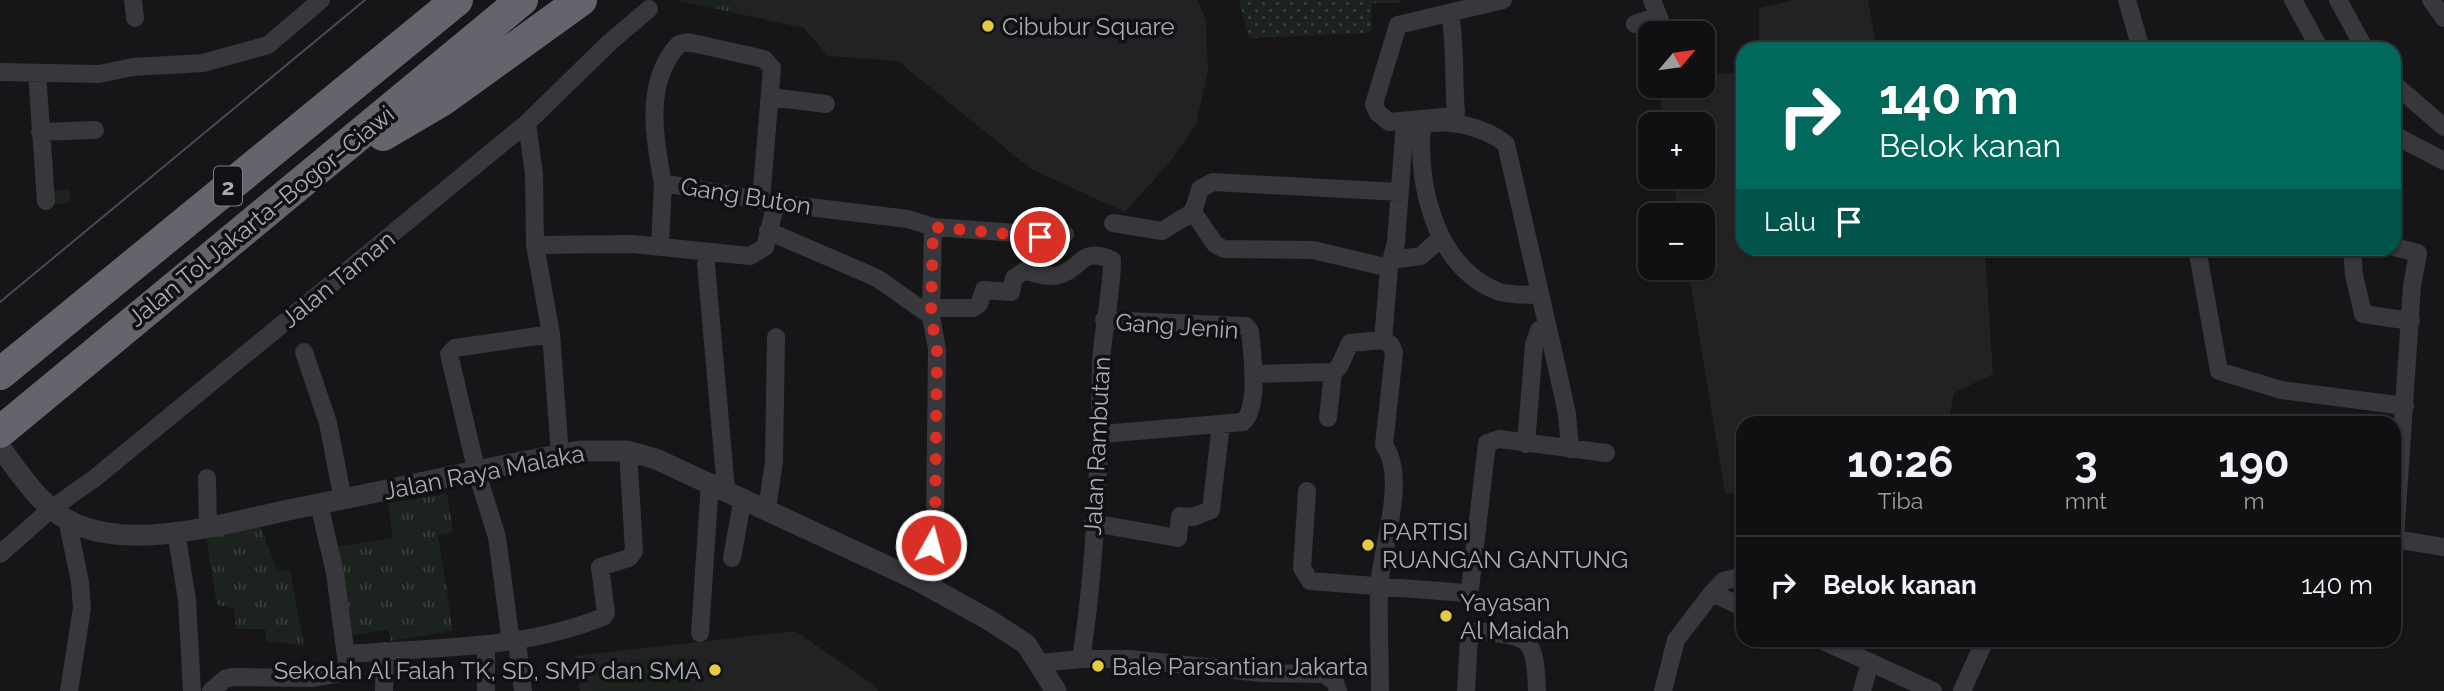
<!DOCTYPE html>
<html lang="id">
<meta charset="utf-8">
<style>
body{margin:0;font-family:Raleway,sans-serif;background:#1e1e20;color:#f1f3f6;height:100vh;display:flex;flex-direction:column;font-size:26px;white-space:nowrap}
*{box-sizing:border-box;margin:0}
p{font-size:23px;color:#9c9d9f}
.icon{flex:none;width:38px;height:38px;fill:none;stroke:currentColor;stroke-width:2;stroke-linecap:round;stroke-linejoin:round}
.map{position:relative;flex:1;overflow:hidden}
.drawer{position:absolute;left:1736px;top:416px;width:665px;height:231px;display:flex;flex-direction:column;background:#101012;border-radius:21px;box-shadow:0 2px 5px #0004,0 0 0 2px #303032}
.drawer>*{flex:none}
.banner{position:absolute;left:1736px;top:42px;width:665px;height:214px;border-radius:21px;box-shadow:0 2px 5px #0004,0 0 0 2px #303032;background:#00695c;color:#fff;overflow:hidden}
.needle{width:46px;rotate:61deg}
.controls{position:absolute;left:1638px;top:21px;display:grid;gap:14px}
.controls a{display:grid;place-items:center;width:77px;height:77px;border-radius:14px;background:#101012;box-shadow:0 2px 5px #0004,0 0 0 2px #303032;font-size:35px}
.pin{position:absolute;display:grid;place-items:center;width:60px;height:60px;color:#fff;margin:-30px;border:4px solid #fff;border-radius:50%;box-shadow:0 2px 7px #0007}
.me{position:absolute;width:77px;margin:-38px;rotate:7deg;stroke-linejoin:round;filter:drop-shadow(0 0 5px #0008)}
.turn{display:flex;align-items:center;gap:24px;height:147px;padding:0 28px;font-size:32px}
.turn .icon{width:91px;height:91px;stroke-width:2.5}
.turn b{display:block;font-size:49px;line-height:60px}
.then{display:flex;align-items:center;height:66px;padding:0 28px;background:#0003;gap:14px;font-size:26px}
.eta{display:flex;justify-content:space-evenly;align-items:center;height:119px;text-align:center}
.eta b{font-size:42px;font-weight:700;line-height:49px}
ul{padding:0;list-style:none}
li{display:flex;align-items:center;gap:21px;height:98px;padding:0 28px;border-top:2px solid #303032}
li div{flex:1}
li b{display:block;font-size:26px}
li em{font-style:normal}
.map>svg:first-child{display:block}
.built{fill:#222224}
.grass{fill:url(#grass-tufts)}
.park{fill:url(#park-dots)}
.pitch{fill:#1c221e}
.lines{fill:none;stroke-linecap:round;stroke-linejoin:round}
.minor{stroke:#37373c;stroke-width:18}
.tertiary{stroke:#37373c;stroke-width:21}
.motorway{stroke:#64646d;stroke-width:32}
.tram{stroke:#4a4b51;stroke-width:2}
.route{stroke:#d93025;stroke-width:12;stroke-dasharray:0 21.6}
.poi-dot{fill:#e4cb42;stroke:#111113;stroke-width:2.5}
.labels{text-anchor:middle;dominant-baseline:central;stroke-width:7;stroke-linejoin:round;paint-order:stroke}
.shield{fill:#111113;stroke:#7b7d86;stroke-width:2}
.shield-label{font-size:23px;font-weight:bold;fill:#a9abb7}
.poi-label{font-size:24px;fill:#a9abb7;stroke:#111113;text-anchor:start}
.street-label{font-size:24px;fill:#a9abb7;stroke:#111113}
</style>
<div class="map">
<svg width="2444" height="691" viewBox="0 0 2444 691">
<defs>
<pattern id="grass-tufts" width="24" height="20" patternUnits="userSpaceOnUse" patternTransform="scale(1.75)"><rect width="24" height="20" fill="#1c221e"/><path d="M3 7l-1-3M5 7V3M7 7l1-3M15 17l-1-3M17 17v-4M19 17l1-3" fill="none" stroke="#3a3f3c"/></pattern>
<pattern id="park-dots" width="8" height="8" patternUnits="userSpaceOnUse" patternTransform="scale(1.75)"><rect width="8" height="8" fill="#1c221e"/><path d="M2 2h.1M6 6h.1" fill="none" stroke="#3a3f3c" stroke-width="1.8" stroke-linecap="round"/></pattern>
</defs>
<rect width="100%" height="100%" fill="#161618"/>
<path class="built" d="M 675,0 L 1198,0 L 1206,21 L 1208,71 L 1196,125 L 1168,164 L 1125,212 L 1031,169 L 898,61 L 828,56 L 804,28 Z
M 1794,0 L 1868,0 L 1877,49 L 1759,49 L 1759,8 Z
M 1972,41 L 1973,49 L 1906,49 Z
M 1743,71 L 1743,248 L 1985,249 L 1993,374 L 1954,393 L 1948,423 L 1743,424 L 1743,491 L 1725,494 L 1688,268 L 1703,268 L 1703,215 L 1679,215 L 1673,177 L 1703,177 L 1703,124 L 1665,124 L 1658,86 L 1703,86 L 1703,77 Z
M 795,631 L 874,685 L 878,691 L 580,691 L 575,656 Z"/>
<path class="grass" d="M 675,0 L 731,0 L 740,9 L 736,13 Z
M 447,494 L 453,532 L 438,535 L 453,631 L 391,641 L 388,630 L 348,636 L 334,547 L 393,538 L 388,503 Z
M 261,527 L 277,571 L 290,570 L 304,646 L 267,641 L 265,629 L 236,629 L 234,608 L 217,605 L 206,538 Z"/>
<path class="park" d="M 1239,0 L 1400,0 L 1401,3 L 1372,3 L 1371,33 L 1249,38 Z"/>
<path class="pitch" d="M 69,189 L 71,202 L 51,205 L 49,192 Z
M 688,654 L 692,691 L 595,691 L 591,664 Z"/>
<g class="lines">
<path class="minor" d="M 133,0 L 135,18
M 1652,0 L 1665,33
M 2127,0 L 2141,49
M 2293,0 L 2320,49
M 2338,0 L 2365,49
M 2431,0 L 2444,18
M 1450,14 C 1456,47 1453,79 1456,112 L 1454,116 L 1389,122 L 1378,113 L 1374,104 L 1398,25 L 1503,0
M 1635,24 L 1658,16
M 1646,64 L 1650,62
M 0,72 L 99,74 L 133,67 L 203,63 L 268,45 L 321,0
M 37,73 L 46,201
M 2394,84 L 2444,127
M 771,97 L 826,104
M 527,123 L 534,174 L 535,245 L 551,334 L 560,455
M 40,132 L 95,130
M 2394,135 L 2444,161
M 663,183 C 654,138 644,81 679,44 L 688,42 L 764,59 L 772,68 L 761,200
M 1193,212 L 1215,244 L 1224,249 L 1313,250 L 1389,268
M 1113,223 L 1162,231 L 1193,212 L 1200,189 L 1213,182 L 1399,192
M 768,231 L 877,278 L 931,316
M 535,245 L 632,244 L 750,256 L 765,247 L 776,203
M 660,246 L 663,183 L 776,203 L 908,219 L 933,227 L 1017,233 L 1032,238 L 1065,234
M 2394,247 L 2418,253 L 2412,286 L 2395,539 L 2444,547
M 2197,248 L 2219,371 L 2281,390 L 2405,406
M 2352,248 L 2354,275 L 2363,314 L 2411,321
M 1392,260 L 1421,256 L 1441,238
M 706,264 L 726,489
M 1540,295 C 1527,294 1509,296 1497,291 C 1435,266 1417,185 1422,125 C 1449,118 1485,127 1506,144 L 1557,368 L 1567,414 L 1570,449
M 931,308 L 973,308 L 979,304 L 984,290 L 1011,292 L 1014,278 L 1024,271 C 1037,273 1050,279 1062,274 C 1083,266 1081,247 1112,260 C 1112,295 1102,331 1101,366 C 1099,463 1096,563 1081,659 L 1040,663
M 1383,340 L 1389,268 L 1396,243 L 1405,121
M 304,352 L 328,423 L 343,500
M 1253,374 L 1333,372 L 1339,367 L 1350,343 L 1383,340 L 1391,345 L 1394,353 L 1384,445 C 1408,478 1381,548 1379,588 C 1378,622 1380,657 1380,691
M 1328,418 L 1333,372
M 1102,434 L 1243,422 C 1260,406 1252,353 1250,331 L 1246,326 L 1104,320
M 1526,444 L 1534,345 L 1539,330 L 1547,327
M 207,478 L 208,526
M 1307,491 L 1302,568 L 1310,581 L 1466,593 L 1470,589 L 1487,443 L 1499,439 L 1606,453
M 767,509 L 774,461 L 776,337
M 67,519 L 80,582 L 82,608 L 69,691
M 1093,523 L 1178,538 L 1180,516 L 1193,517 L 1211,510 L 1221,424
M 176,531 L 187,600 L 192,691
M 0,554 L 51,509 L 95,478 L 527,123 L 610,42 L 649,9
M 732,558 L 743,497
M 917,580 L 935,524 L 937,349 L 931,316 L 933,227
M 1712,593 L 1723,581 L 1743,576
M 700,633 L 710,482
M 1821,640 L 1933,691
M 511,642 L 497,537 L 477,473 L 449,354 L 455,348 L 551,334
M 517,642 L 523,691
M 486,644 L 486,691
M 346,654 C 433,647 521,650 603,617 L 606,613 L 600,567 L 629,558 L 634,551 L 628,451
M 1081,659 L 1130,659 L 1262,673 L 1324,674 L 1335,682 L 1338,691
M 211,691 L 225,679 L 232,677 L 313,678 L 348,672 L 335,573 L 319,504
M 384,691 L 385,651
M 1466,691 L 1469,637 L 1477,631 C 1530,637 1535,635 1537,691
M 1663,691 L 1676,640 L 1712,593 L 1743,607
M 1862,691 L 1870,662
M 1962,691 L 1984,642"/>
<path class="tertiary" d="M 0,447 C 22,476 43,511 78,525 C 140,551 234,521 298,508 C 391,490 485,468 579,451 L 628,451 L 656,459 L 917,580 L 989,620 L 1026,644 L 1056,691"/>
<path class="motorway" d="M 383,135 L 441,101 L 581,0
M 0,374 L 457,0
M 0,432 L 522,0"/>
<path class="tram" d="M 0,302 L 365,0"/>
</g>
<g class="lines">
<path class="route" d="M 931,545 L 935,524 L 937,349 L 931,316 L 933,227 L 1040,237"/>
</g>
<g class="poi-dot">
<circle cx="988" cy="26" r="7"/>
<circle cx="1368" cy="545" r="7"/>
<circle cx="1446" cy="616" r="7"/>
<circle cx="1098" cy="666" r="7"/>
<circle cx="715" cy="670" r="7"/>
</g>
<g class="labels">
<rect class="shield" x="214" y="166.5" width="28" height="39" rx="5"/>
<g class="shield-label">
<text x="228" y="186">2</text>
</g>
<g class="poi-label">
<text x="1002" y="26">Cibubur Square</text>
<text x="1382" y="531">PARTISI<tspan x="1382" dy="28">RUANGAN GANTUNG</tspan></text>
<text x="1460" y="602">Yayasan<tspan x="1460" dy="28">Al Maidah</tspan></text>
<text x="1112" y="666">Bale Parsantian Jakarta</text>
<text x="701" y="670" text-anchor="end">Sekolah Al Falah TK, SD, SMP dan SMA</text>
</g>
<g class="street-label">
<text transform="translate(746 196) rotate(9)">Gang Buton</text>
<text transform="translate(261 216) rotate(-39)">Jalan Tol Jakarta–Bogor–Ciawi</text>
<text transform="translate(338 279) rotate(-39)">Jalan Taman</text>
<text transform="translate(1177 326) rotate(4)">Gang Jenin</text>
<text transform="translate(1097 446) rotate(-87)">Jalan Rambutan</text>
<text transform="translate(484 472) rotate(-11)">Jalan Raya Malaka</text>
</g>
</g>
</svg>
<div class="controls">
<a><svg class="needle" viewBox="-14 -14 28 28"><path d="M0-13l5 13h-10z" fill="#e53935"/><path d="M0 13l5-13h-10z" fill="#9c9d9f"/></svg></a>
<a>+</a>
<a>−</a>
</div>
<div class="pin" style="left:1040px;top:237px;background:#d93025"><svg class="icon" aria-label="arrive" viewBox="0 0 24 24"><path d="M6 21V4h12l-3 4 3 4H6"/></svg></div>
<svg class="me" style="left:931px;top:545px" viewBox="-20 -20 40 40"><circle r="17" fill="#d93025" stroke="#fff" stroke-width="3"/><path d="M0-11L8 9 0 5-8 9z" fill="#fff"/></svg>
<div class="banner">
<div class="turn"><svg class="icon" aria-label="right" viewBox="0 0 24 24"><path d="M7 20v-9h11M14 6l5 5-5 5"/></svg><div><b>140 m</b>Belok kanan</div></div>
<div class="then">Lalu<svg class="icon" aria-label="arrive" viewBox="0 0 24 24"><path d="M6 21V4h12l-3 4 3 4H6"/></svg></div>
</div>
<section class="drawer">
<div class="eta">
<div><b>10:26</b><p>Tiba</p></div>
<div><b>3</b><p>mnt</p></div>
<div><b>190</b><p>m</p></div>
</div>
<ul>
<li><svg class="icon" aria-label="right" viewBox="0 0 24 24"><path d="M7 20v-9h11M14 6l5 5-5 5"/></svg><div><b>Belok kanan</b></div><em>140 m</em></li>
</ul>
</section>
</div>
